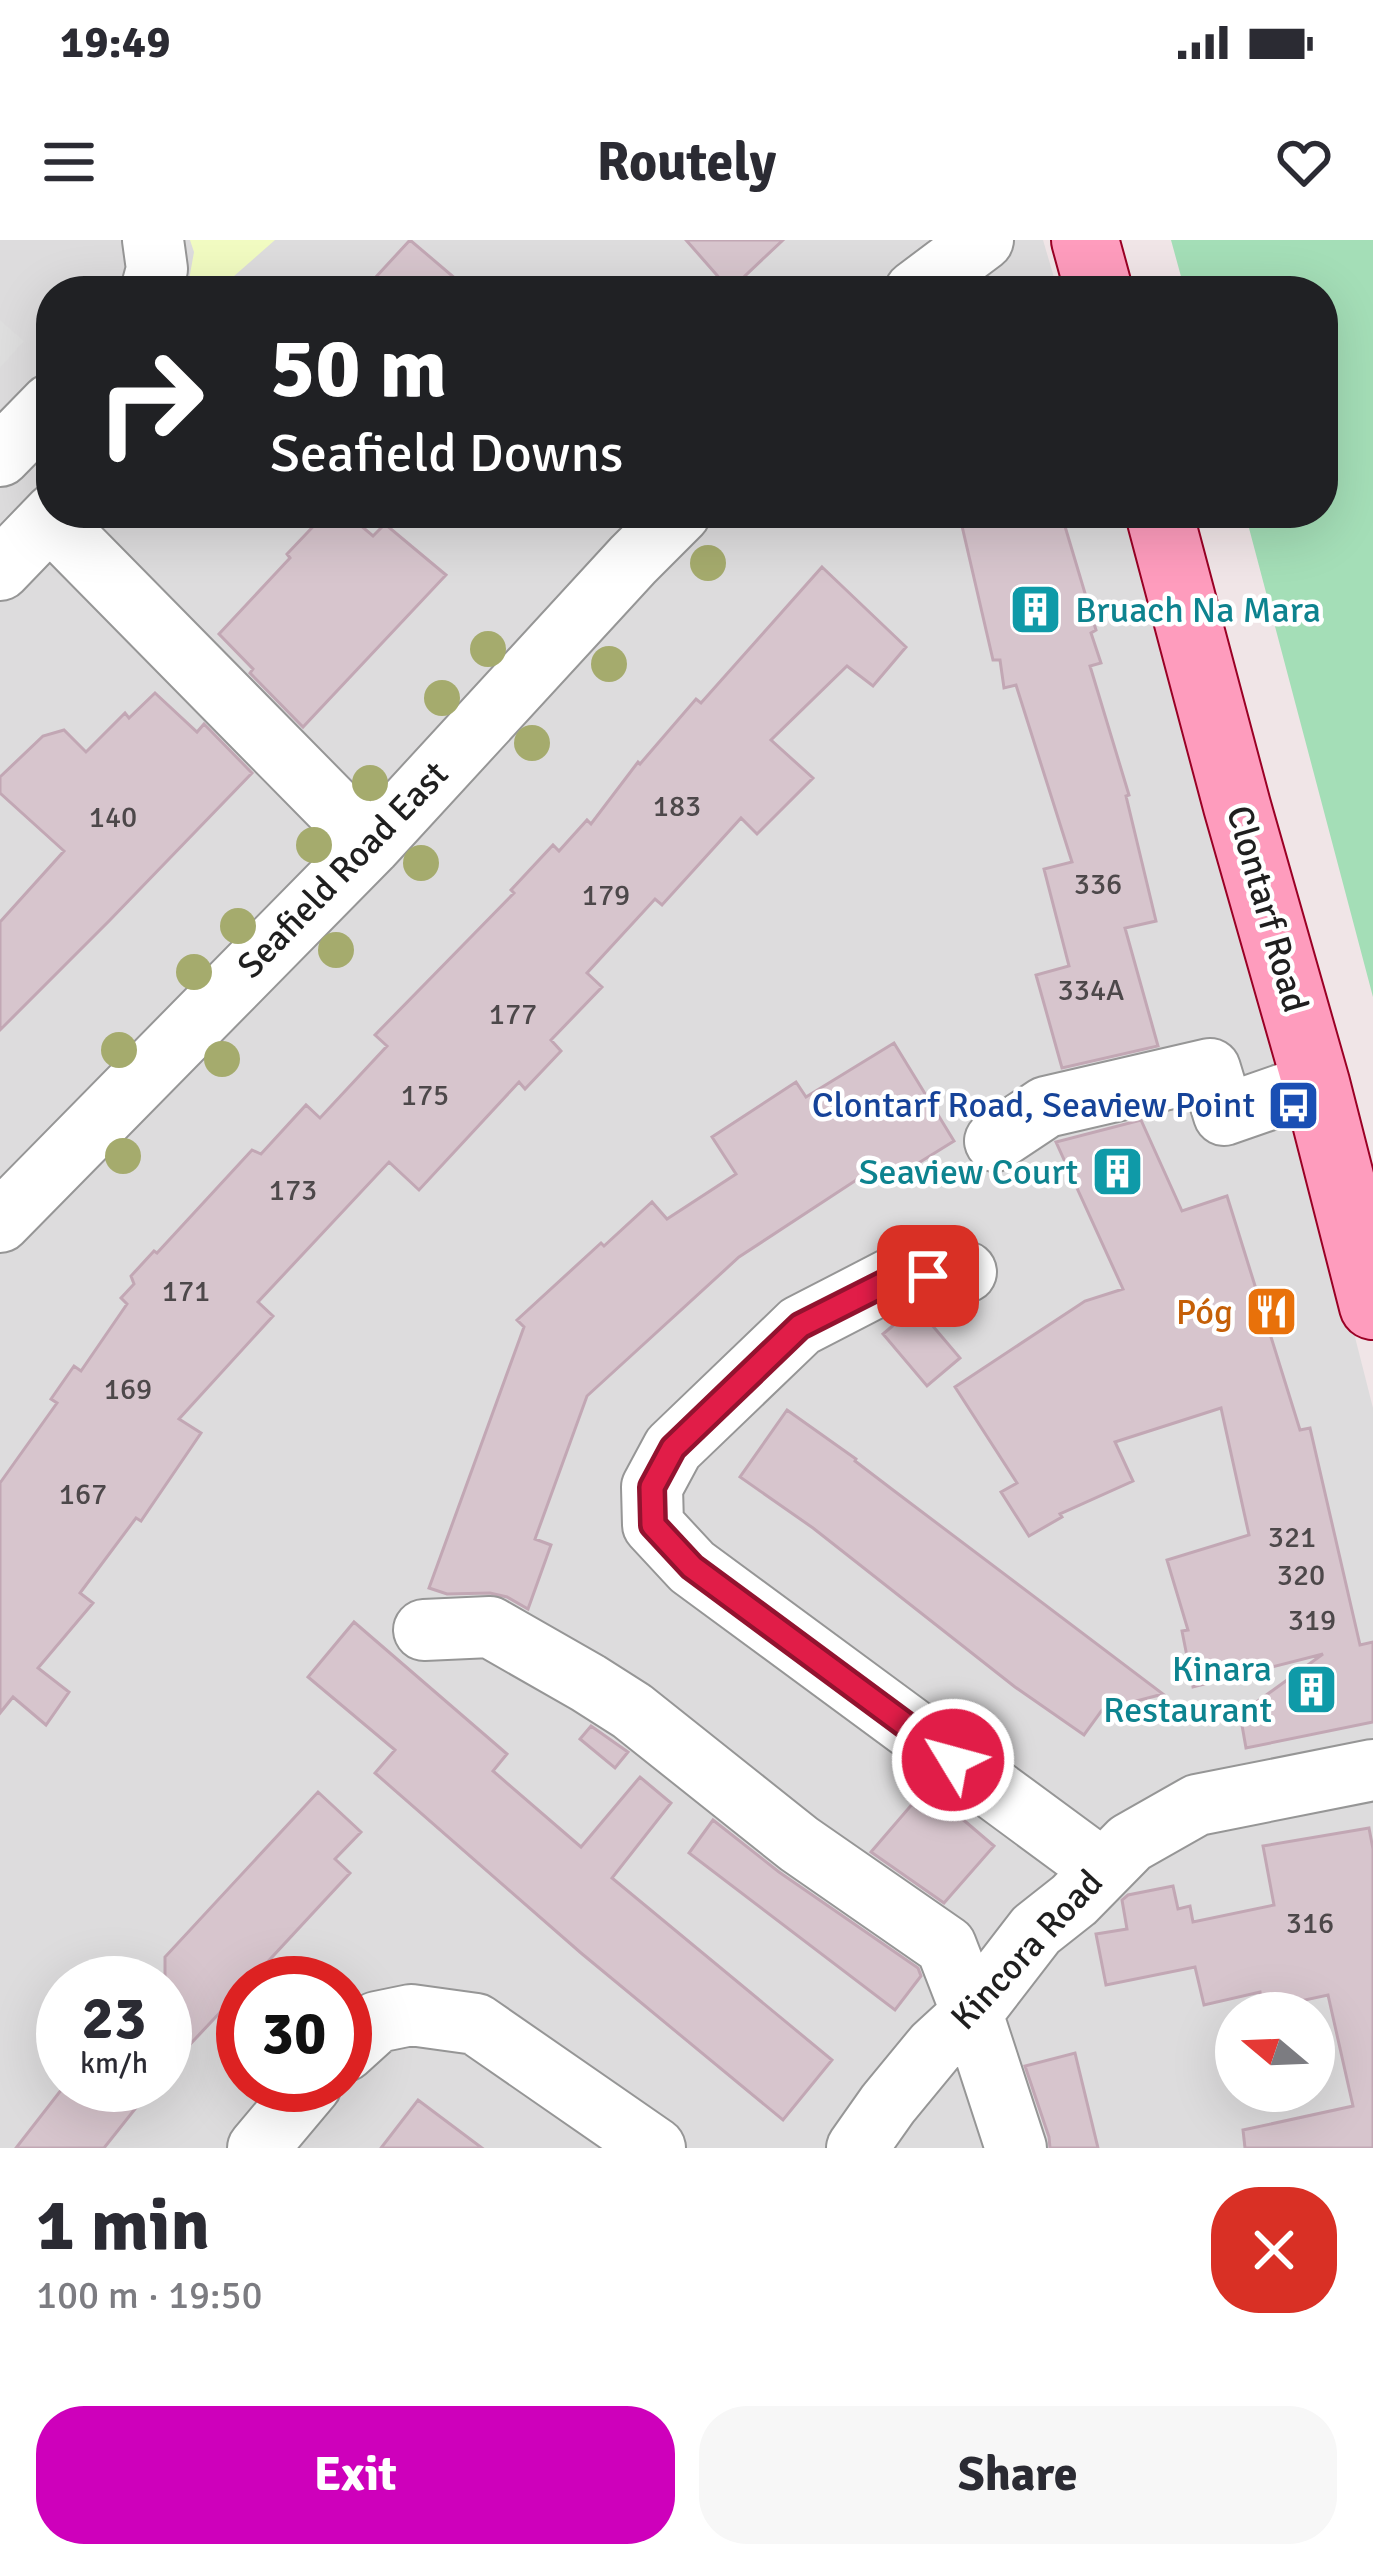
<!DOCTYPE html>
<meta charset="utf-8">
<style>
body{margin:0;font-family:Signika,sans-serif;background:#f7f7f7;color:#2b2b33;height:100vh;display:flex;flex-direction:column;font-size:45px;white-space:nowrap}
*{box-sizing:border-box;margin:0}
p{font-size:39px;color:#7c7c81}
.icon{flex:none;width:66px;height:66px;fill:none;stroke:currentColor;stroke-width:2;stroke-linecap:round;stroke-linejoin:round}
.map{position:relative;height:1908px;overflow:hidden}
.sheet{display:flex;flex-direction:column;background:#fff;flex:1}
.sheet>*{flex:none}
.top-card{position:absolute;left:36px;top:36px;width:1302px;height:252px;border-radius:48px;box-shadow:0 12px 48px #0002;background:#202124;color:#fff;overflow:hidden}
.needle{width:78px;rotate:289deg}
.tools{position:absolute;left:1215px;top:1752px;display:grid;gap:24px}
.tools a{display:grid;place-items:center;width:120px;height:120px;border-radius:50%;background:#fff;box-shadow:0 12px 48px #0002;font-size:60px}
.speed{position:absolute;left:36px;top:1716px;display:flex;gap:24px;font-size:60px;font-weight:700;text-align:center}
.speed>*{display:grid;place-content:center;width:156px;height:156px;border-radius:50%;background:#fff;box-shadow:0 12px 48px #0002;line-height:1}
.speed small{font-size:30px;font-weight:400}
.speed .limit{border:18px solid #d22;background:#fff;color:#111}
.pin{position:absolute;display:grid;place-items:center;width:102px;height:102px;color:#fff;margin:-51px;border-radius:24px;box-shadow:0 6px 18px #0006}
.me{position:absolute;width:132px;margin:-66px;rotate:307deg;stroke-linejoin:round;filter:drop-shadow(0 0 9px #0008)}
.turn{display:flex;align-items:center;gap:42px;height:252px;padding:0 36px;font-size:54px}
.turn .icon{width:156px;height:156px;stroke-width:2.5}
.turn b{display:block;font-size:84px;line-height:102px}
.round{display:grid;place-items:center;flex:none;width:126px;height:126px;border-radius:48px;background:#f7f7f7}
.head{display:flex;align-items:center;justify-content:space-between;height:204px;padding:0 36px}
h1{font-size:72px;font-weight:700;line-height:90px}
.action{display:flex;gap:24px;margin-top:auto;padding:24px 36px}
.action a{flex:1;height:138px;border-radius:48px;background:#ce00bb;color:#fff;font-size:48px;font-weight:700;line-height:138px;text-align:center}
.action a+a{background:#f7f7f7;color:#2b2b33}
.status{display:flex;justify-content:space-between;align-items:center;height:84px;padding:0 60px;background:#fff;direction:ltr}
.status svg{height:33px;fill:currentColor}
header{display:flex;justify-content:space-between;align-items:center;height:156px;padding:0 36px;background:#fff;font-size:54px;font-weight:700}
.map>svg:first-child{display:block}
.residential{fill:#dddcdd;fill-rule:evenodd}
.park{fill:#f1fbc1}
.parking{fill:#dfdfdf}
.water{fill:#a4deb7}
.building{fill:#d7c5cd;stroke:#c2a7b4;stroke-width:3}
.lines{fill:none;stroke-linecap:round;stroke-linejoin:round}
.minor-casing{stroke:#969696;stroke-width:64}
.major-casing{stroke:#9a0025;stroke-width:70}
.minor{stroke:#fff;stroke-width:60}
.major{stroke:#fe9cbd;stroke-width:66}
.tree{fill:#a5ab6d}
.route-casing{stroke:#92132f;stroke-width:30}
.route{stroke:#e11d48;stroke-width:21}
.labels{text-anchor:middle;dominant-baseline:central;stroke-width:9;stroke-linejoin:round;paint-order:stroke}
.number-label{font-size:30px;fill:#4d484a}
.culture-label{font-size:36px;fill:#0d838f;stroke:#fff;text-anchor:end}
.street-label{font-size:36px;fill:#1f1f1f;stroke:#fff}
.transit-label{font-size:36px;fill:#164399;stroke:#fff;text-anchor:end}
.food-label{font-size:36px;fill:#c56008;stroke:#fff;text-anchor:end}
</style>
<div class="status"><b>19:49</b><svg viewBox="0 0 49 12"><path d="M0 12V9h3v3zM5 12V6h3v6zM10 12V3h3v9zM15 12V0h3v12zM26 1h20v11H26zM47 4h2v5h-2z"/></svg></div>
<header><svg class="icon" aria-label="menu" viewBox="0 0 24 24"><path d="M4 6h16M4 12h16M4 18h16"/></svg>Routely<svg class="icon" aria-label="heart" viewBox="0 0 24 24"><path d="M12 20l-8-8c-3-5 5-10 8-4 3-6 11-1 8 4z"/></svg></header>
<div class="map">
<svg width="1373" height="1908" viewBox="0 0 1373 1908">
<rect width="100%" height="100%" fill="#f0e5e7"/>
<path class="residential" d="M 0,0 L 1043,0 L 1058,51 L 51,51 L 51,273 L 1125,273 L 1201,526 L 1305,900 L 1373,1168 L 1373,1908 L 0,1908 ZM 63,1743 L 165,1743 L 165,1845 L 63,1845 ZM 243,1743 L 345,1743 L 345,1845 L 243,1845 ZM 1236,1773 L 1314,1773 L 1314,1851 L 1236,1851 Z"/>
<path class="park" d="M 190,0 L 275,0 L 217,51 L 187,51 L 194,12 Z"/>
<path class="parking" d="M 0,80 L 24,101 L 0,128 Z"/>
<path class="water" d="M 1171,0 L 1373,0 L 1373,757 L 1245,273 L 1323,273 L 1323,51 L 1185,51 Z"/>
<path class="building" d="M 410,0 L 470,51 L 363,51 Z
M 686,0 L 783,0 L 730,50 Z
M 326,273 L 346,273 L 373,296 L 385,284 L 446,335 L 303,487 L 250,433 L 253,429 L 219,394 L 290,318 L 287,314 Z
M 959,273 L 1061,273 L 1096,390 L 1091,393 L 1101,423 L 1090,426 L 1129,555 L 1126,556 L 1156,681 L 1125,688 L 1158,806 L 1062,828 L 1036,735 L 1069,726 L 1044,629 L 1072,622 L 1016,445 L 1004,448 L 1000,420 L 993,420 Z
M 822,327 L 906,407 L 873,446 L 847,426 L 771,500 L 813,538 L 757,594 L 741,578 L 662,665 L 655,659 L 587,733 L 602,747 L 551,800 L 561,811 L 525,849 L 519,842 L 419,950 L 389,922 L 258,1062 L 273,1076 L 179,1179 L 201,1193 L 141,1281 L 136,1278 L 80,1353 L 93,1363 L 38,1428 L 69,1452 L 46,1485 L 13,1457 L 0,1473 L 0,1243 L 57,1163 L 51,1159 L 74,1126 L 81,1131 L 127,1064 L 121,1058 L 134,1044 L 131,1036 L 154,1011 L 157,1013 L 252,910 L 261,914 L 306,865 L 320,878 L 387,806 L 375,795 L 514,653 L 511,650 L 553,605 L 559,611 L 587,580 L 591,584 L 638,522 L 640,524 L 696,459 L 701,463 Z
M 155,453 L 197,492 L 204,484 L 252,533 L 109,681 L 0,790 L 0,682 L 64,611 L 0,553 L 0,537 L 43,496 L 64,490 L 86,512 L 125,473 L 129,478 Z
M 894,803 L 954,901 L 883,945 L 873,929 L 739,1017 L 587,1156 L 535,1299 L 551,1305 L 528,1369 L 507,1357 L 490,1353 L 447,1354 L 429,1348 L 524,1087 L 517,1080 L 601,1003 L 604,1006 L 652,962 L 667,979 L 736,934 L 712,897 L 796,842 L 806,857 Z
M 1141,880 L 1182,971 L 1227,956 L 1300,1190 L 1310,1188 L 1360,1405 L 1373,1402 L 1373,1482 L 1246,1508 L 1240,1474 L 1323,1414 L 1193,1447 L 1182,1391 L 1188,1390 L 1167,1320 L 1249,1295 L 1221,1168 L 1115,1202 L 1133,1241 L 1060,1274 L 1062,1277 L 1029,1296 L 1001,1252 L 1017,1243 L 955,1147 L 1085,1061 L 1123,1049 L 1056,902 Z
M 920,1071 L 960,1118 L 927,1146 L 883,1094 L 909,1072 Z
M 787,1170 L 856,1219 L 855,1221 L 893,1250 L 1163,1454 L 1102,1470 L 1084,1495 L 1015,1447 L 813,1288 L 740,1237 Z
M 354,1382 L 507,1514 L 493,1531 L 581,1607 L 640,1537 L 671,1563 L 612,1638 L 832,1820 L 783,1880 L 581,1713 L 375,1533 L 395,1510 L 308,1437 Z
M 591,1486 L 628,1512 L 615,1528 L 580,1499 Z
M 926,1548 L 994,1606 L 944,1663 L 871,1612 Z
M 318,1552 L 361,1592 L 335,1619 L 350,1633 L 248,1743 L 243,1743 L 243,1748 L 165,1831 L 165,1717 Z
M 713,1580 L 779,1632 L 918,1728 L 921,1736 L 895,1770 L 689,1613 Z
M 1369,1588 L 1373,1609 L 1373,1908 L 1245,1908 L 1243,1890 L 1353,1866 L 1328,1755 L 1263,1769 L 1260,1752 L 1204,1765 L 1195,1727 L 1106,1745 L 1096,1694 L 1127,1689 L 1122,1660 L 1128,1655 L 1173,1646 L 1178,1669 L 1190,1666 L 1193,1682 L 1274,1665 L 1263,1606 Z
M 1075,1813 L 1098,1908 L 1050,1908 L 1049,1897 L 1025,1826 Z
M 65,1845 L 116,1845 L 139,1864 L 104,1908 L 16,1908 Z
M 418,1860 L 482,1908 L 381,1908 Z"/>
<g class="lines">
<defs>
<path id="minor" d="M 151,51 L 157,29 L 153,0
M 915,51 L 983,0
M 0,216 L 51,164
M 50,279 L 371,605
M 0,330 L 55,273
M 995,901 L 1046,867 L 1210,829 L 1224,875 L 1316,843
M 0,982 L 371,605 L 633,320 L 680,273
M 966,1032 L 891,1039 L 800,1086 L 673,1208 L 652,1247 L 653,1285 L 692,1327 L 1102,1629
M 424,1390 L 490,1387 L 588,1443 L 632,1471 L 799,1604 L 946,1706 L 972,1773 L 1016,1908
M 345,1811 L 377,1782 L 411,1775 L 476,1784 L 655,1908
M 258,1908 L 311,1845
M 857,1908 L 888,1864 L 935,1807 L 972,1773 L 1036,1690 L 1074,1660 L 1130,1603 L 1197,1565 L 1373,1530"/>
<path id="major" d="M 1085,0 L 1099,51
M 1159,273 L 1237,566 L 1316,843 L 1373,1066"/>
</defs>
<use href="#minor" class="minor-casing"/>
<use href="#major" class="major-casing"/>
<use href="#minor" class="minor"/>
<use href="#major" class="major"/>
</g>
<g class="tree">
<circle cx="708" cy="323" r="18"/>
<circle cx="488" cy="409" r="18"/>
<circle cx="609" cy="424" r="18"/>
<circle cx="442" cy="458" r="18"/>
<circle cx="532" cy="503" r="18"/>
<circle cx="370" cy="543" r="18"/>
<circle cx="314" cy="605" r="18"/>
<circle cx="421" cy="623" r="18"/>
<circle cx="238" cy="686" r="18"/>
<circle cx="336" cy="710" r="18"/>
<circle cx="194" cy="732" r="18"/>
<circle cx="119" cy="810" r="18"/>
<circle cx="222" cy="819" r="18"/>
<circle cx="123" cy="916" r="18"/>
</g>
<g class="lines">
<defs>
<path id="route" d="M 928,1036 L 891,1040 L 800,1086 L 673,1208 L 652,1247 L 653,1285 L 692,1327 L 953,1520"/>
</defs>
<use href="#route" class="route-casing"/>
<use href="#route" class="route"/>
</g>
<defs>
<symbol id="building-square" viewBox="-11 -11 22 22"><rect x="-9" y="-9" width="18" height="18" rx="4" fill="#0f9aa8" stroke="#fff"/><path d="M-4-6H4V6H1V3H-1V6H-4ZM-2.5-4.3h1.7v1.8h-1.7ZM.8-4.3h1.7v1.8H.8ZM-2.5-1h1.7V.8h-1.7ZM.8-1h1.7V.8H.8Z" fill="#fff"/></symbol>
<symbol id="bus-square" viewBox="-11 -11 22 22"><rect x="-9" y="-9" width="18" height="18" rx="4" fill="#1a4fb4" stroke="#fff"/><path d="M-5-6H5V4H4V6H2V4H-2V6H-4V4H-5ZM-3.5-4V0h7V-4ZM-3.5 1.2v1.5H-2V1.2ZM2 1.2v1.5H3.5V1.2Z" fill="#fff"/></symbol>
<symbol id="restaurant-square" viewBox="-11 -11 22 22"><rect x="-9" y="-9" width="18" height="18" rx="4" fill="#e8710a" stroke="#fff"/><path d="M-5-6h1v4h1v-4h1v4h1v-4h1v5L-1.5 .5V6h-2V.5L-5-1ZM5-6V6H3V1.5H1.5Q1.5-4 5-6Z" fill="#fff"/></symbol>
</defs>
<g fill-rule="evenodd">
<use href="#building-square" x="1006" y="340" width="59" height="59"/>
<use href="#bus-square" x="1264" y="836" width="59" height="59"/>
<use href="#building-square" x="1088" y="902" width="59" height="59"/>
<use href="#restaurant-square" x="1242" y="1042" width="59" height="59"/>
<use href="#building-square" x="1282" y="1420" width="59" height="59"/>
</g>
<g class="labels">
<g class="number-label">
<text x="677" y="566">183</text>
<text x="113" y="577">140</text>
<text x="1098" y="644">336</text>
<text x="606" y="655">179</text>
<text x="1091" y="750">334A</text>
<text x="513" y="774">177</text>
<text x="425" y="855">175</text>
<text x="293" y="950">173</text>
<text x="186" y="1051">171</text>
<text x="128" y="1149">169</text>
<text x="83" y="1254">167</text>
<text x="1292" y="1297">321</text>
<text x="1301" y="1335">320</text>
<text x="1312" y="1380">319</text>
<text x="1310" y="1683">316</text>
</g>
<g class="culture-label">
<text x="1075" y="370" text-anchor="start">Bruach Na Mara</text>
<text x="1078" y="932">Seaview Court</text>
<text x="1272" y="1429">Kinara<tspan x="1272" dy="41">Restaurant</tspan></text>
</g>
<g class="street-label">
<text transform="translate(343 630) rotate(-46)">Seafield Road East</text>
<text transform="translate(1267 669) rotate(74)">Clontarf Road</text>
<text transform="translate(1027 1710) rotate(-47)">Kincora Road</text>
</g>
<g class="transit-label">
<text x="1255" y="865">Clontarf Road, Seaview Point</text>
</g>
<g class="food-label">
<text x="1233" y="1072">Póg</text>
</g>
</g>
</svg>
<div class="tools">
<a><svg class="needle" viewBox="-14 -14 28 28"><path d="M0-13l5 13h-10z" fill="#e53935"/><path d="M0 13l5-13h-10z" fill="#7c7c81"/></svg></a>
</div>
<div class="speed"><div>23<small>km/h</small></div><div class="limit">30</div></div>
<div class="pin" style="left:928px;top:1036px;background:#d93025"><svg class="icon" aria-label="arrive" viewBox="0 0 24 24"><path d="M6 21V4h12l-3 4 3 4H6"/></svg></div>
<svg class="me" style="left:953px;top:1520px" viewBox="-20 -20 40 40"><circle r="17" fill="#e11d48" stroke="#fff" stroke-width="3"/><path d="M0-11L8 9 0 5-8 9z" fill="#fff"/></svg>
<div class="top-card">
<div class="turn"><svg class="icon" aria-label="right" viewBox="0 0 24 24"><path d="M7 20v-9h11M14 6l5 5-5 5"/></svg><div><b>50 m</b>Seafield Downs</div></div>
</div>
</div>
<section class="sheet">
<div class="head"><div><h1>1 min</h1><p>100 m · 19:50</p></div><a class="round" style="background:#d93025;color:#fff"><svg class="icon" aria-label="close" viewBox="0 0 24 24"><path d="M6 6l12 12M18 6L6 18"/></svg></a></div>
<div class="action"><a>Exit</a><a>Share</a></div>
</section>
